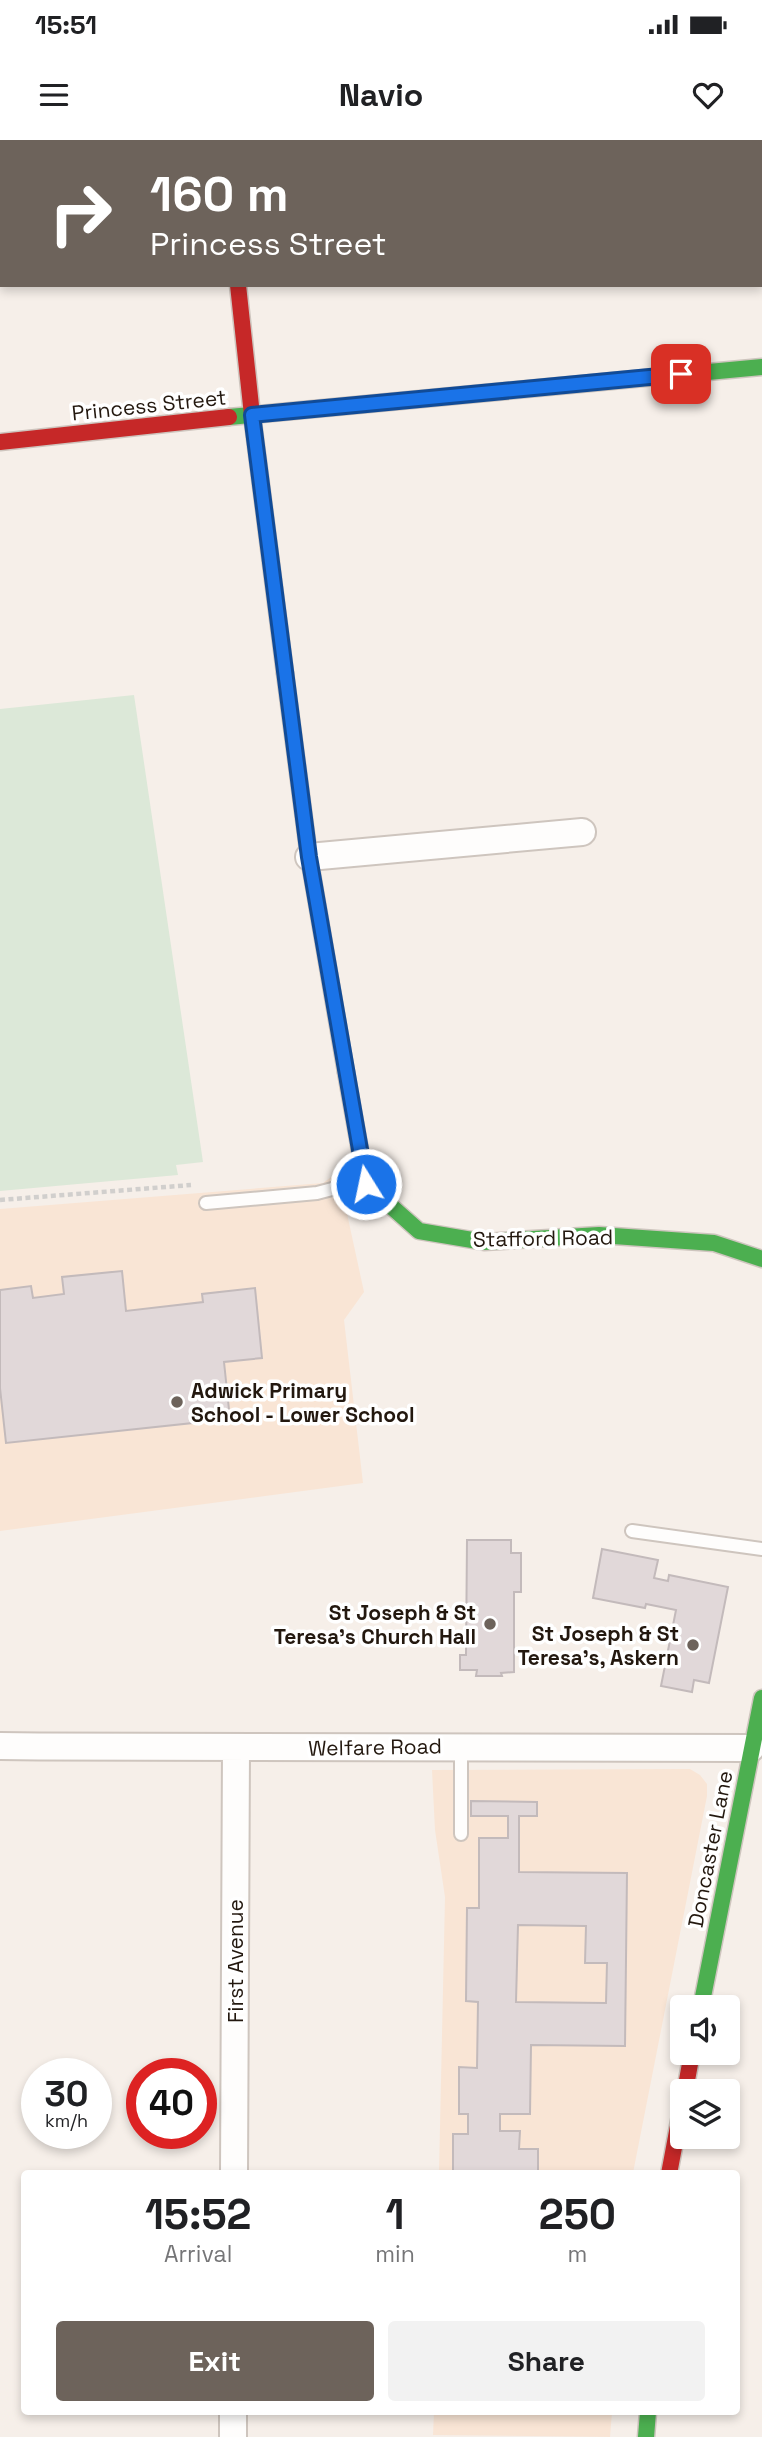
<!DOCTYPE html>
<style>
body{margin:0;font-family:"Space Grotesk",sans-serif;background:#f2f2f2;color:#202124;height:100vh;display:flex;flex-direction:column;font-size:26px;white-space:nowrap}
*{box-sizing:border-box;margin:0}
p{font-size:23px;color:#757577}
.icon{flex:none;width:38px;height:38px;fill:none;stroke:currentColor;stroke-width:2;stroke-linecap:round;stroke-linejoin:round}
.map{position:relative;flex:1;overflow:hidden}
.panel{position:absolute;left:21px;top:2030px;width:719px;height:245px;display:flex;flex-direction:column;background:#fff;border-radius:7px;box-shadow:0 4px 10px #0003}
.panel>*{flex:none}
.hud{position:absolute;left:0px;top:0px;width:763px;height:147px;box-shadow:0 4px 10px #0003;background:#6d635b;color:#fff;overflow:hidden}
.fabs{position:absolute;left:670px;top:1855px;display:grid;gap:14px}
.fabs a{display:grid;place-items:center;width:70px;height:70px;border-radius:7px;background:#fff;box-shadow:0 4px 10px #0003;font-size:35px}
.speed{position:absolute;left:21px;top:1918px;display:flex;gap:14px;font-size:35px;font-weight:700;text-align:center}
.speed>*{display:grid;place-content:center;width:91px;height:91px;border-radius:50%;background:#fff;box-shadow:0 4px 10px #0003;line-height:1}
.speed small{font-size:18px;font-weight:400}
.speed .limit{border:10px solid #d22;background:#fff;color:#111}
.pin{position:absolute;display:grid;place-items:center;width:60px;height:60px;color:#fff;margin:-30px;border-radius:14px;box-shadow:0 4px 10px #0006}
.me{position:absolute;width:77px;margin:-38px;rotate:350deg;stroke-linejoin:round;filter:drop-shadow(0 0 5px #0008)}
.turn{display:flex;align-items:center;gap:24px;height:147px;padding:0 35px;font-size:32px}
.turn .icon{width:91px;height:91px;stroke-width:2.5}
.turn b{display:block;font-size:49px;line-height:60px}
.eta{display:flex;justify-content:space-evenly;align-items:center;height:119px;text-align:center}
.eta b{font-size:42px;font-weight:700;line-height:49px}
.primary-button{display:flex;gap:14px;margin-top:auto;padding:14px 35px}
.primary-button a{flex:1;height:80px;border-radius:7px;background:#6d635b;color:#fff;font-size:28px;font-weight:700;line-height:80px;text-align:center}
.primary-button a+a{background:#f2f2f2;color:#202124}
.status{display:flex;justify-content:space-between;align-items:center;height:49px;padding:0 35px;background:#fff;direction:ltr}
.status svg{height:19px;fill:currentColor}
header{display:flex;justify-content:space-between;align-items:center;height:91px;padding:0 35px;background:#fff;font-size:32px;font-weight:700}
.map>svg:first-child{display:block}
.built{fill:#f9e5d5}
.green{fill:#dce8d8}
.building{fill:#e1d8d9;stroke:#c3babb;stroke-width:2;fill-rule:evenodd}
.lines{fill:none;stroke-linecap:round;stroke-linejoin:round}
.lane-casing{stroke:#cec5be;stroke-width:16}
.street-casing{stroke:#cec5be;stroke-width:30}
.fast-casing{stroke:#cec5be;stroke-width:19}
.slow-casing{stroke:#cec5be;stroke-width:19}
.jam-casing{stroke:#cec5be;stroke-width:19}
.path{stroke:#d1cfcd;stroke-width:4.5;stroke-dasharray:5 3.5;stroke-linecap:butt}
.lane{stroke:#fefdfc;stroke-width:12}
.street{stroke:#fefdfc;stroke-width:26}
.fast{stroke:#4caf50;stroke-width:16}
.slow{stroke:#ffc107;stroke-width:16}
.jam{stroke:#c62828;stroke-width:16}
.route-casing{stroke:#114b97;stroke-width:18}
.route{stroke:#1a73e8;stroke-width:12}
.poi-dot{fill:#6d635b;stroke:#fff;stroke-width:2.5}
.labels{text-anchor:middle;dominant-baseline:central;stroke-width:7;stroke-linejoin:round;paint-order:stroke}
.street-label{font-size:21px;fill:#23180f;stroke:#fff}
.poi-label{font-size:21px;font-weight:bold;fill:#23180f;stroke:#fff;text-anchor:end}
</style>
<div class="status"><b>15:51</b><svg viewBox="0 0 49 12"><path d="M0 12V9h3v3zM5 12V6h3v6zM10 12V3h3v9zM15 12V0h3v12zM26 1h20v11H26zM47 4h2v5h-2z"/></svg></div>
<header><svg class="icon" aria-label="menu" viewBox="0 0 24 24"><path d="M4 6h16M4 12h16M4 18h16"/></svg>Navio<svg class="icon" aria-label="heart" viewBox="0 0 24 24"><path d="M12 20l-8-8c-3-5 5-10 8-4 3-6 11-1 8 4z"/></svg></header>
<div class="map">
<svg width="762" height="2297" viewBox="0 0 762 2297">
<rect width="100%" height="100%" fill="#f6efe9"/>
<path class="built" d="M 338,1032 L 364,1152 L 344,1180 L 363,1343 L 0,1391 L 0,1069 L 323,1043 Z
M 690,1629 L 700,1635 L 707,1644 L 707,1656 L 633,2033 L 439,2033 L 445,1757 L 435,1690 L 432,1630 Z
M 434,2272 L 612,2272 L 610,2297 L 433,2295 Z"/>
<path class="green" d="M 134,555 L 203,1022 L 176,1025 L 178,1035 L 0,1051 L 0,569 Z"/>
<path class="building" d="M 122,1131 L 126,1171 L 203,1162 L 202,1154 L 255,1148 L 262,1218 L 224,1222 L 230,1279 L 6,1303 L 0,1248 L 0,1150 L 31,1146 L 33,1158 L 64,1154 L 62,1137 Z
M 467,1400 L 511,1400 L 511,1413 L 521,1413 L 521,1452 L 514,1452 L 514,1532 L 501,1533 L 502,1536 L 476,1536 L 477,1530 L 460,1530 L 460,1515 L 466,1515 Z
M 602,1409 L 658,1420 L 654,1438 L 668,1441 L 669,1435 L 728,1447 L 709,1543 L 694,1540 L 692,1552 L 661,1546 L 676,1470 L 646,1464 L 645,1468 L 593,1458 Z
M 471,1661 L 537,1662 L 537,1676 L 519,1676 L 519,1732 L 627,1733 L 625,1906 L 531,1905 L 530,1974 L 500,1974 L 500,1991 L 520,1991 L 519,2009 L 538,2009 L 538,2034 L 453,2034 L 453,1994 L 468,1994 L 468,1974 L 459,1974 L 459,1927 L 477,1928 L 478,1862 L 466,1861 L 467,1768 L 479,1768 L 479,1698 L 508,1698 L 508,1676 L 471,1676 ZM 518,1785 L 586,1786 L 585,1823 L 607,1823 L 606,1863 L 516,1862 Z"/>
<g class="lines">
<defs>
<path id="lane" d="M 206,1063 L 317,1053 L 336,1048 L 357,1027
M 632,1391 L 762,1409
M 461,1694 L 461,1606"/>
<path id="street" d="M 223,0 L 223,2
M 309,717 L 582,692
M 0,1606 C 250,1609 500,1606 751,1608
M 234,2034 L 236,1609
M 233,2297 L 233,2272"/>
<path id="fast" d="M 229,277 L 762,227
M 346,932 L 366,1044 L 419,1091 L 484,1102 L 599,1095 L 714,1103 L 762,1119
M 701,1867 L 762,1558
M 646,2297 L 648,2272"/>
<path id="slow" d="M 285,533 L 309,717 L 346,932"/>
<path id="jam" d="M 238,145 L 252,275 L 285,533
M 0,302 L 229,277
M 685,1951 L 692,1913
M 669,2034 L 682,1965"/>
</defs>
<use href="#lane" class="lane-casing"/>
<use href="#street" class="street-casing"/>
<use href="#fast" class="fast-casing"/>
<use href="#slow" class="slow-casing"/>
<use href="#jam" class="jam-casing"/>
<path class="path" d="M 0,1060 L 191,1045"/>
<use href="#lane" class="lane"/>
<use href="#street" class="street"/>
<use href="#fast" class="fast"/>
<use href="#slow" class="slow"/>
<use href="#jam" class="jam"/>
</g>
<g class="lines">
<defs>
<path id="route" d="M 366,1044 L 309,717 L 252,275 L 681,234"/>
</defs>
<use href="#route" class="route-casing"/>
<use href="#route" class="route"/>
</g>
<g class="poi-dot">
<circle cx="177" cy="1262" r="7"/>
<circle cx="490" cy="1484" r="7"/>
<circle cx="693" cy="1505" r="7"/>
</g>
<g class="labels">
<g class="street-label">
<text transform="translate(149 265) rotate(-6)">Princess Street</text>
<text transform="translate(543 1098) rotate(-1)">Stafford Road</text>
<text transform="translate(375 1607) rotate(-1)">Welfare Road</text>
<text transform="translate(710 1709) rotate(-79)">Doncaster Lane</text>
<text transform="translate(235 1821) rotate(-90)">First Avenue</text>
</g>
<g class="poi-label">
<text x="191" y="1250" text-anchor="start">Adwick Primary<tspan x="191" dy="24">School - Lower School</tspan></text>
<text x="476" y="1472">St Joseph &amp; St<tspan x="476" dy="24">Teresa's Church Hall</tspan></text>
<text x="679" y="1493">St Joseph &amp; St<tspan x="679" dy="24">Teresa's, Askern</tspan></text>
</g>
</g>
</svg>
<div class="fabs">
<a><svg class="icon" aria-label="sound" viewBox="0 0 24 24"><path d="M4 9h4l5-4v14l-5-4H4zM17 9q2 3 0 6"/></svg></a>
<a><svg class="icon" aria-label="layers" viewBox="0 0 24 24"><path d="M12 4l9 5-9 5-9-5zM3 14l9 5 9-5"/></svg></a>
</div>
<div class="speed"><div>30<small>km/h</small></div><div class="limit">40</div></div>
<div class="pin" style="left:681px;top:234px;background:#d93025"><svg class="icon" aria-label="arrive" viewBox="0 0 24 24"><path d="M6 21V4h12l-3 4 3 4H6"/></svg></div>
<svg class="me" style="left:366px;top:1044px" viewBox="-20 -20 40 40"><circle r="17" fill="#1a73e8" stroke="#fff" stroke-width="3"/><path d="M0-11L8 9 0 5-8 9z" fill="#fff"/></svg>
<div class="hud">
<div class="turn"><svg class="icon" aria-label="right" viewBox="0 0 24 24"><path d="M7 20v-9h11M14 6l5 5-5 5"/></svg><div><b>160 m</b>Princess Street</div></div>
</div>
<section class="panel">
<div class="eta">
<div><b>15:52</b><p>Arrival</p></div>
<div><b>1</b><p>min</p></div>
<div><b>250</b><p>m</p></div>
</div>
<div class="primary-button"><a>Exit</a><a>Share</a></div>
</section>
</div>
